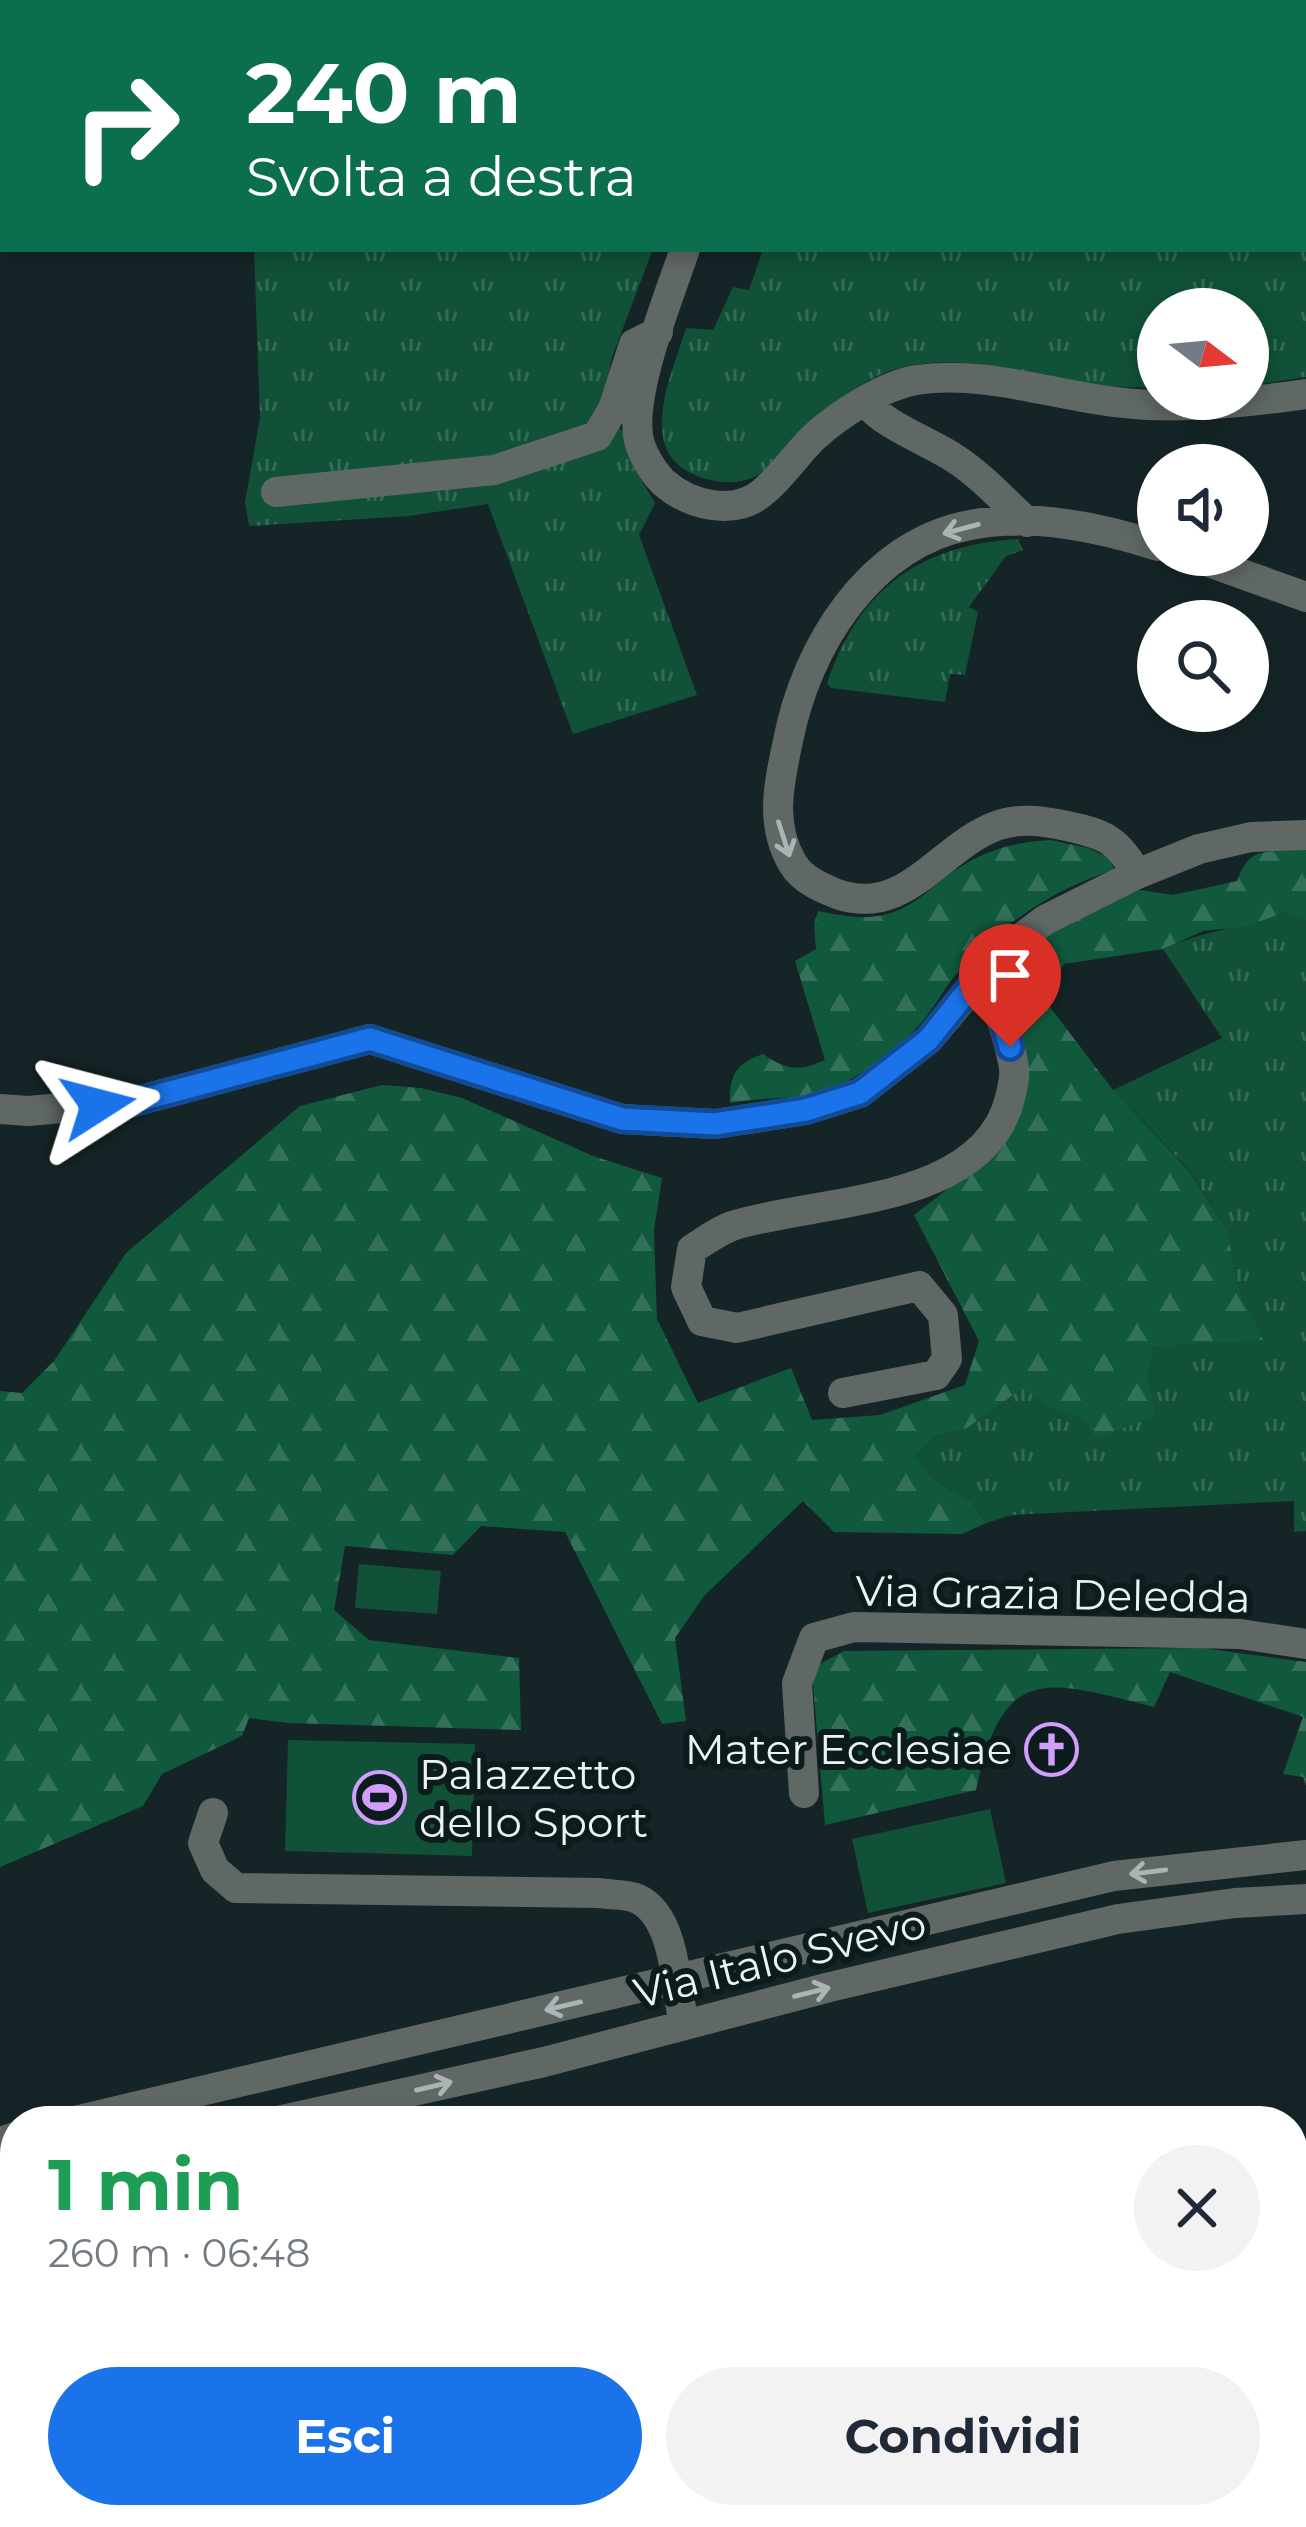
<!DOCTYPE html>
<html lang="it">
<meta charset="utf-8">
<style>
body{margin:0;font-family:Montserrat,sans-serif;background:#f2f2f3;color:#1f2937;height:100vh;display:flex;flex-direction:column;font-size:45px;white-space:nowrap}
*{box-sizing:border-box;margin:0}
p{font-size:39px;color:#747a83}
.icon{flex:none;width:66px;height:66px;fill:none;stroke:currentColor;stroke-width:2;stroke-linecap:round;stroke-linejoin:round}
.map{position:relative;flex:1;overflow:hidden}
.details{position:absolute;left:0px;top:2106px;width:1308px;height:423px;display:flex;flex-direction:column;background:#fff;border-radius:48px 48px 0 0;box-shadow:0 6px 18px #0003}
.details>*{flex:none}
.top-card{position:absolute;left:0px;top:0px;width:1308px;height:252px;box-shadow:0 6px 18px #0003;background:#0b6e4f;color:#fff;overflow:hidden}
.needle{width:78px;rotate:106deg}
.fabs{position:absolute;left:1137px;top:288px;display:grid;gap:24px}
.fabs a{display:grid;place-items:center;width:132px;height:132px;border-radius:50%;background:#fff;box-shadow:0 6px 18px #0003;font-size:60px}
.pin{position:absolute;display:grid;place-items:center;width:102px;height:102px;color:#fff;margin:-123px -51px;border-radius:50% 50% 50% 0;rotate:-45deg;box-shadow:0 0 12px #0007}
.pin .icon{rotate:45deg}
.me{position:absolute;width:132px;margin:-66px;rotate:81deg;stroke-linejoin:round;filter:drop-shadow(0 0 9px #0008)}
.turn{display:flex;align-items:center;gap:42px;height:252px;padding:0 48px;font-size:54px}
.turn .icon{width:156px;height:156px;stroke-width:2.5}
.turn b{display:block;font-size:84px;line-height:102px}
.round{display:grid;place-items:center;flex:none;width:126px;height:126px;border-radius:63px;background:#f2f2f3}
.head{display:flex;align-items:center;justify-content:space-between;height:204px;padding:0 48px}
h1{font-size:72px;font-weight:700;line-height:90px;color:#1e9e55}
.action{display:flex;gap:24px;margin-top:auto;padding:24px 48px}
.action a{flex:1;height:138px;border-radius:72px;background:#1a73e8;color:#fff;font-size:48px;font-weight:700;line-height:138px;text-align:center}
.action a+a{background:#f2f2f3;color:#1f2937}
.map>svg:first-child{display:block}
.grass{fill:url(#grass-tufts)}
.forest{fill:url(#forest-firs)}
.pitch{fill:#105137}
.lines{fill:none;stroke-linecap:round;stroke-linejoin:round}
.minor{stroke:#606866;stroke-width:30}
.oneway{stroke:#acb5b5}
.route-casing{stroke:#114b97;stroke-width:30}
.route{stroke:#1a73e8;stroke-width:21}
.labels{text-anchor:middle;dominant-baseline:central;stroke-width:12;stroke-linejoin:round;paint-order:stroke}
.street-label{font-size:42px;fill:#eaf4f5;stroke:#0c1c1d}
.poi-label{font-size:42px;fill:#eaf4f5;stroke:#0c1c1d;text-anchor:end}
</style>
<div class="map">
<svg width="1306" height="2527" viewBox="0 0 1306 2527">
<defs>
<pattern id="grass-tufts" width="24" height="20" patternUnits="userSpaceOnUse" patternTransform="scale(3)"><rect width="24" height="20" fill="#105137"/><path d="M3 7l-1-3M5 7V3M7 7l1-3M15 17l-1-3M17 17v-4M19 17l1-3" fill="none" stroke="#336b55"/></pattern>
<pattern id="forest-firs" width="22" height="20" patternUnits="userSpaceOnUse" patternTransform="scale(3)"><rect width="22" height="20" fill="#11593d"/><path d="M5 1l3.5 6h-7zM16 11l3.5 6h-7z" fill="#34715a"/></pattern>
</defs>
<rect width="100%" height="100%" fill="#152527"/>
<path class="grass" d="M 1306,199 L 1306,377 L 1248,386 L 1248,309 L 1158,309 L 1158,388 C 1137,387 1115,387 1094,385 C 1029,377 969,352 904,367 C 861,376 821,413 791,443 C 781,453 770,468 758,475 C 736,487 708,483 687,471 C 638,443 674,369 686,328 L 713,330 L 733,287 L 749,290 L 763,249 L 1305,249 Z
M 254,249 L 653,249 L 612,357 L 602,410 L 623,432 L 634,468 L 655,503 L 639,535 L 697,695 L 573,734 L 488,504 L 409,516 L 249,526 L 245,502 L 260,418 Z
M 1018,539 L 1023,550 L 1006,556 L 969,607 L 978,612 L 965,675 L 950,674 L 945,702 L 831,688 L 827,683 C 860,588 920,545 1018,539 Z
M 1285,912 L 1306,921 L 1306,1531 L 1294,1532 L 1294,1501 L 1012,1515 L 986,1523 L 972,1502 L 935,1481 L 914,1455 L 937,1435 L 967,1428 L 1023,1387 C 1072,1422 1097,1416 1154,1416 L 1148,1375 L 1154,1346 L 1239,1291 L 1227,1230 L 1189,1170 L 1113,1090 L 1222,1038 L 1163,949 C 1205,930 1242,928 1285,912 Z"/>
<path class="forest" d="M 1051,840 L 1088,848 L 1111,859 L 1114,870 C 1054,888 1003,924 960,970 C 945,986 935,1007 921,1023 C 902,1045 872,1066 848,1081 C 811,1103 769,1095 730,1103 C 729,1076 736,1063 763,1054 C 786,1070 799,1072 825,1060 L 795,961 L 816,949 L 814,924 L 818,911 C 839,915 862,920 883,915 C 913,909 931,887 954,871 C 985,850 1014,842 1051,840 Z
M 1290,850 L 1306,850 L 1306,921 L 1285,912 L 1248,926 L 1203,931 L 1163,949 L 1064,964 L 1044,999 L 1113,1090 L 1189,1171 L 1227,1230 L 1239,1290 L 1263,1340 L 1154,1346 L 1148,1375 L 1155,1416 L 1097,1438 L 1079,1416 L 1053,1409 L 1023,1388 L 967,1428 L 937,1435 L 915,1456 L 935,1481 L 972,1502 L 986,1523 L 962,1534 L 834,1532 L 803,1501 L 704,1596 L 675,1638 L 686,1721 L 662,1724 L 565,1532 L 481,1526 L 453,1555 L 345,1546 L 334,1610 L 369,1640 L 519,1658 L 521,1730 L 289,1723 L 249,1718 L 242,1736 L 162,1774 L 143,1806 L 0,1867 L 0,1391 L 22,1393 L 54,1361 L 126,1253 L 300,1106 L 382,1085 L 421,1088 L 462,1098 L 593,1156 L 662,1178 L 654,1230 L 657,1319 L 698,1403 L 791,1368 L 812,1420 L 880,1415 L 965,1385 L 979,1341 L 914,1215 C 956,1181 1037,1130 1025,1068 C 1020,1038 1004,1019 1012,988 L 997,976 L 1062,920 L 1118,896 L 1141,890 L 1173,895 L 1237,881 C 1249,849 1259,853 1290,850 Z
M 1202,1648 L 1306,1662 L 1306,1785 L 1303,1777 L 1283,1774 L 1303,1717 L 1170,1672 L 1154,1707 C 1044,1679 1003,1663 976,1790 L 825,1825 L 813,1684 L 818,1665 L 844,1651 Z"/>
<path class="pitch" d="M 359,1564 L 441,1571 L 437,1614 L 355,1608 Z
M 288,1740 L 475,1744 L 472,1856 L 285,1851 Z
M 990,1809 L 1006,1883 L 868,1913 L 852,1839 Z"/>
<g class="lines">
<path class="minor" d="M 888,3 L 889,0
M 1305,183 L 1306,183
M 685,249 C 669,297 632,386 638,435 C 640,451 652,471 663,482 C 689,505 734,517 763,492 C 782,476 796,455 813,438 C 838,415 882,386 916,380 C 981,370 1050,394 1115,402 C 1179,410 1242,403 1306,394
M 866,402 C 883,425 928,441 954,458 C 981,475 1004,501 1027,522
M 276,492 L 494,470 L 597,436 L 613,409 L 634,344 L 658,332
M 1189,555 L 1306,597
M 1137,874 C 1118,840 1105,834 1067,826 C 1043,821 1020,817 996,826 C 939,847 906,918 837,894 C 820,887 803,880 793,864 C 769,824 779,784 788,741 C 806,647 869,544 970,525 C 1033,513 1099,527 1158,546
M 0,1109 L 28,1111 L 133,1102 L 370,1039 L 622,1119 L 715,1124 L 806,1110 L 860,1093 L 928,1040 L 1000,954 L 1045,920 L 1137,874 L 1199,849 L 1251,837 L 1306,835
M 843,1393 L 936,1375 L 947,1359 L 943,1315 L 919,1286 L 737,1328 L 702,1321 L 686,1287 L 692,1249 C 705,1241 718,1231 732,1226 C 817,1199 984,1206 1010,1098 C 1013,1085 1016,1075 1013,1062 C 1006,1029 1001,1005 972,984
M 804,1793 L 797,1683 L 814,1638 L 854,1627 L 1240,1634 L 1306,1644
M 213,1813 L 203,1843 L 215,1870 L 236,1888 L 599,1893 C 610,1895 628,1894 638,1899 C 676,1917 676,1989 684,2025
M 74,2121 L 1114,1876 L 1306,1855
M 278,2121 L 544,2062 L 830,1987 L 1118,1919 L 1235,1903 L 1306,1899
M 0,2142 L 15,2137
M 0,2191 L 15,2185
M 1293,2329 L 1306,2323
M 0,2386 L 15,2386
M 0,2447 L 15,2445
M 1293,2455 L 1306,2455"/>
</g>
<defs><path id="oneway-shaft" d="M-6 0H5M1.5-3L5.5 0L1.5 3" fill="none" stroke-width="1.6" stroke-linecap="round" stroke-linejoin="round" transform="scale(3)"/></defs>
<g class="oneway">
<use href="#oneway-shaft" transform="translate(961 529) rotate(165)"/>
<use href="#oneway-shaft" transform="translate(784 839) rotate(72)"/>
<use href="#oneway-shaft" transform="translate(1148 1872) rotate(173)"/>
<use href="#oneway-shaft" transform="translate(812 1992) rotate(-14)"/>
<use href="#oneway-shaft" transform="translate(563 2006) rotate(167)"/>
<use href="#oneway-shaft" transform="translate(434 2086) rotate(-13)"/>
</g>
<g class="lines">
<defs>
<path id="route" d="M 98,1105 L 133,1102 L 370,1039 L 622,1119 L 715,1124 L 806,1110 L 860,1093 L 928,1040 L 973,984 C 996,1001 1004,1020 1010,1047"/>
</defs>
<use href="#route" class="route-casing"/>
<use href="#route" class="route"/>
</g>
<defs>
<symbol id="church-ring" viewBox="-11 -11 22 22"><circle r="9.5" fill="#0c1c1d" stroke="#d29dfd" stroke-width="1.5"/><path d="M-1.2-6h2.4v3.5h3.3v2.4h-3.3V6h-2.4V-.1h-3.3v-2.4h3.3Z" fill="#d29dfd"/></symbol>
<symbol id="stadium-ring" viewBox="-11 -11 22 22"><circle r="9.5" fill="#0c1c1d" stroke="#d29dfd" stroke-width="1.5"/><path d="M0-5a6.5 5 0 1 0 0 10a6.5 5 0 1 0 0-10ZM-3.5-1.8h7v3.6h-7Z" fill="#d29dfd"/></symbol>
</defs>
<g fill-rule="evenodd">
<use href="#church-ring" x="1022" y="1720" width="59" height="59"/>
<use href="#stadium-ring" x="350" y="1768" width="59" height="59"/>
</g>
<g class="labels">
<g class="street-label">
<text transform="translate(1053 1594) rotate(1)">Via Grazia Deledda</text>
<text transform="translate(780 1958) rotate(-14)">Via Italo Svevo</text>
</g>
<g class="poi-label">
<text x="1012" y="1749">Mater Ecclesiae</text>
<text x="419" y="1774" text-anchor="start">Palazzetto<tspan x="419" dy="48">dello Sport</tspan></text>
</g>
</g>
</svg>
<div class="fabs">
<a><svg class="needle" viewBox="-14 -14 28 28"><path d="M0-13l5 13h-10z" fill="#e53935"/><path d="M0 13l5-13h-10z" fill="#747a83"/></svg></a>
<a><svg class="icon" aria-label="sound" viewBox="0 0 24 24"><path d="M4 9h4l5-4v14l-5-4H4zM17 9q2 3 0 6"/></svg></a>
<a><svg class="icon" aria-label="search" viewBox="0 0 24 24"><circle cx="10" cy="10" r="6"/><path d="M15 15l6 6"/></svg></a>
</div>
<div class="pin" style="left:1010px;top:1047px;background:#d93025"><svg class="icon" aria-label="arrive" viewBox="0 0 24 24"><path d="M6 21V4h12l-3 4 3 4H6"/></svg></div>
<svg class="me" style="left:98px;top:1105px" viewBox="-20 -20 40 40"><path d="M0-17L14 15 0 8-14 15z" fill="#1a73e8" stroke="#fff" stroke-width="4"/></svg>
<div class="top-card">
<div class="turn"><svg class="icon" aria-label="right" viewBox="0 0 24 24"><path d="M7 20v-9h11M14 6l5 5-5 5"/></svg><div><b>240 m</b>Svolta a destra</div></div>
</div>
<section class="details">
<div class="head"><div><h1>1 min</h1><p>260 m · 06:48</p></div><a class="round"><svg class="icon" aria-label="close" viewBox="0 0 24 24"><path d="M6 6l12 12M18 6L6 18"/></svg></a></div>
<div class="action"><a>Esci</a><a>Condividi</a></div>
</section>
</div>
